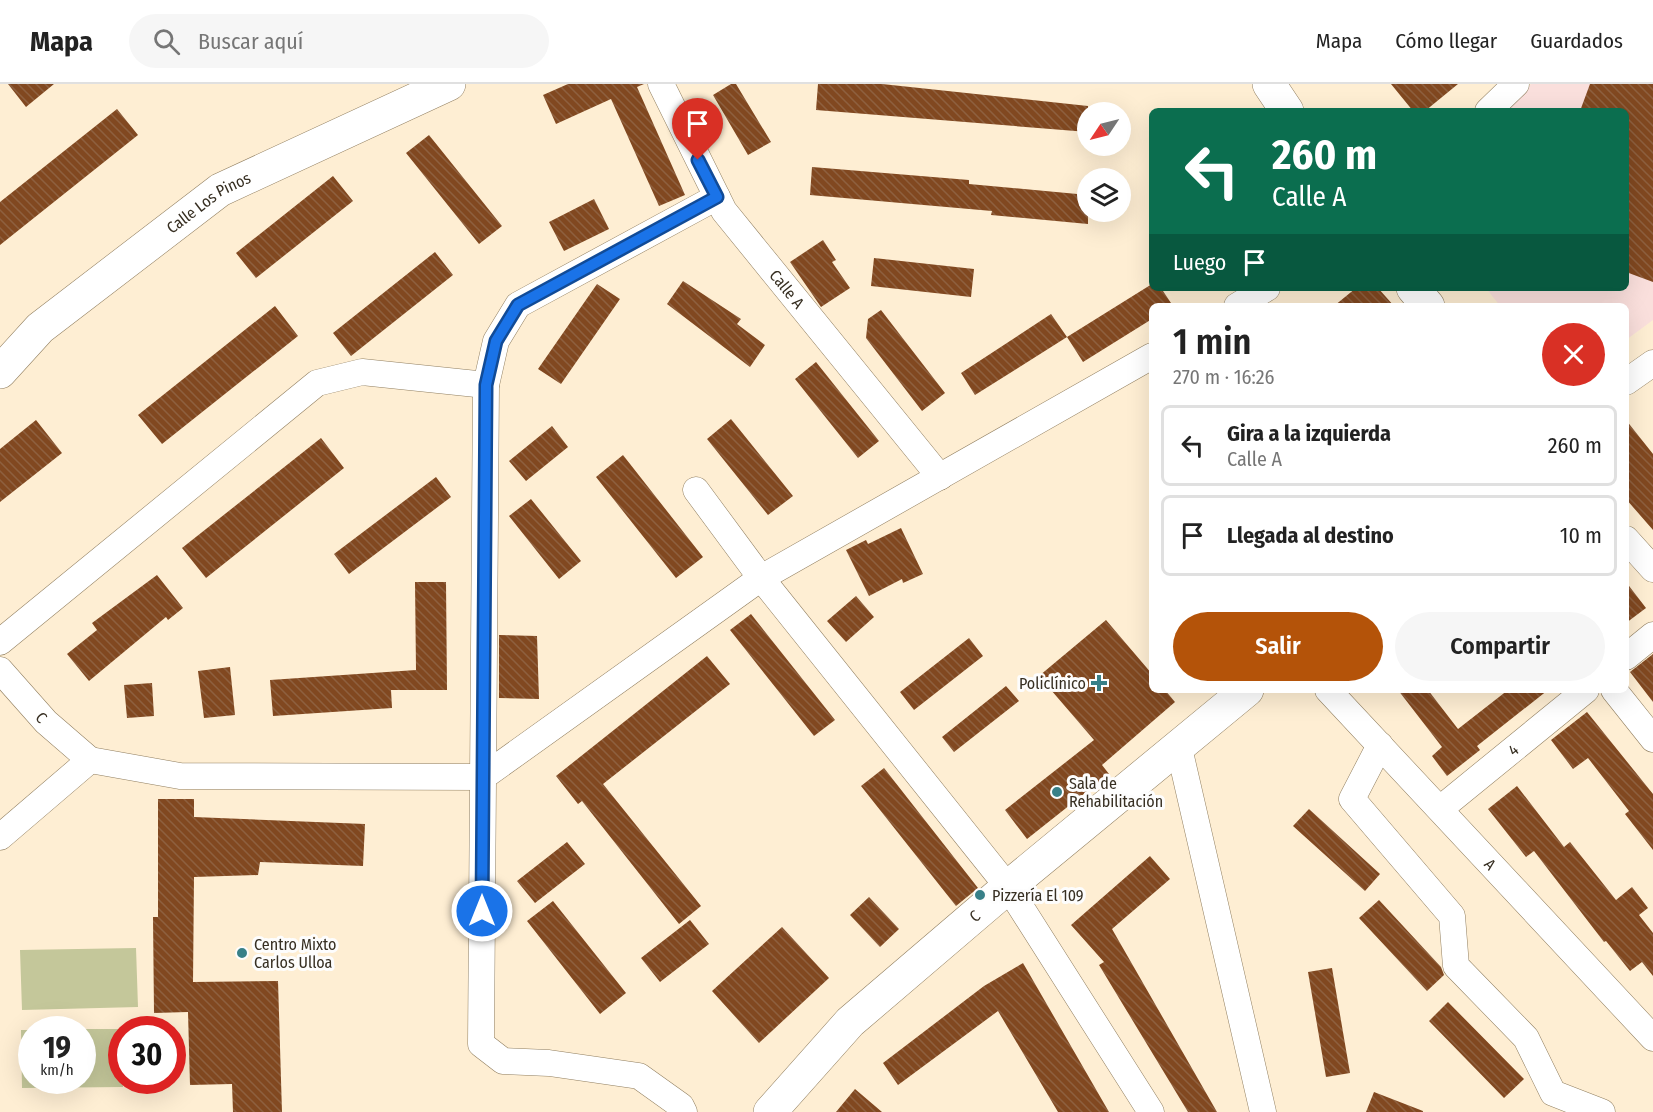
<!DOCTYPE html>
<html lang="es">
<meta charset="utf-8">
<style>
body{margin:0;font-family:"Fira Sans Condensed",sans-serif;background:#f6f6f6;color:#222;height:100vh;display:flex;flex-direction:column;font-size:22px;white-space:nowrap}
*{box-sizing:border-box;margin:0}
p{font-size:20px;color:#767676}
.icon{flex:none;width:33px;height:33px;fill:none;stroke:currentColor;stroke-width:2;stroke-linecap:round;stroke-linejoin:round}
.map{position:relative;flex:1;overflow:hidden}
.side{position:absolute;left:1149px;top:219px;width:480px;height:390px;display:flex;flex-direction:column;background:#fff;border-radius:9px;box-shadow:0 6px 24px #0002}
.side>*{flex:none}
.banner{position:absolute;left:1149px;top:24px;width:480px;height:183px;border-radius:9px;box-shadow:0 6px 24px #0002;background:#0b6e4f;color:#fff;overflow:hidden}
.needle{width:39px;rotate:235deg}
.buttons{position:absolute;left:1077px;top:18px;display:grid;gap:12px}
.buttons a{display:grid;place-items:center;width:54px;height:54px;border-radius:50%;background:#fff;box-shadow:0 6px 24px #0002;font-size:30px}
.speed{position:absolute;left:18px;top:932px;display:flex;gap:12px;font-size:30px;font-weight:700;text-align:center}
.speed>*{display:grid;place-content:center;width:78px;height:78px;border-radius:50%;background:#fff;box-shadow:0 6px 24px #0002;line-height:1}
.speed small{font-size:15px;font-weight:400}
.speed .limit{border:9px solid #d22;background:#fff;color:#111}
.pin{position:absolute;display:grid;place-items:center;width:51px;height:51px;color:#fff;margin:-62px -26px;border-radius:50% 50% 50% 0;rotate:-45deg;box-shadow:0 0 6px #0007}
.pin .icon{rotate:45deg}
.me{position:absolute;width:66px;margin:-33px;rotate:0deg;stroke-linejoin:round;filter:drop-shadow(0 0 4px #0008)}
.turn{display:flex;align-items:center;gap:21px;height:126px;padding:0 24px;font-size:27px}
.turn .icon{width:78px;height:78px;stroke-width:2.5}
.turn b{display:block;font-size:42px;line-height:51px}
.then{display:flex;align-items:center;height:57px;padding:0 24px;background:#0003;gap:12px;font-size:22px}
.round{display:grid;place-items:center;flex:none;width:63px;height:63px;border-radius:32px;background:#f6f6f6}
.headline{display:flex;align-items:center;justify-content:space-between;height:102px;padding:0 24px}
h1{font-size:36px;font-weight:600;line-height:45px}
.action{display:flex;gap:12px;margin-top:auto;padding:12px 24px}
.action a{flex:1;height:69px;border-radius:36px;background:#b45309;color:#fff;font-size:24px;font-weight:600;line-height:69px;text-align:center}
.action a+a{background:#f6f6f6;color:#222}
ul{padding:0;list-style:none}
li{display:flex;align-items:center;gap:18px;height:81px;margin:0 12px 9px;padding:0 12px;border:3px solid #e0e0e0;border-radius:9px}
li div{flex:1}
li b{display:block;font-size:22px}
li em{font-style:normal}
header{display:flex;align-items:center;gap:36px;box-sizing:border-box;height:84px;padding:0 30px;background:#fff;border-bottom:2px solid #e0e0e0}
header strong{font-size:28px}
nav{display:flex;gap:33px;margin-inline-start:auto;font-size:21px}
.search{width:420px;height:54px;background:#f6f6f6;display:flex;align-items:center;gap:15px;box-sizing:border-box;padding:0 21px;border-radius:33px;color:#767676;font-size:22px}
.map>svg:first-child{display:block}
.industrial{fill:#fadfdc}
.garden{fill:#c4c79a}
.building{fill:url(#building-back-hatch)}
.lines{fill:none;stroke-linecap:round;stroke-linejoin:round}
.minor-casing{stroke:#917f60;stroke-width:27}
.tertiary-casing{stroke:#917f60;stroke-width:34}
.minor{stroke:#fff;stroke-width:26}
.tertiary{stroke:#fff;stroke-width:33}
.route-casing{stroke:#114b97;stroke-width:15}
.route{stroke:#1a73e8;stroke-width:10}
.poi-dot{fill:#388088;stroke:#fdfdfd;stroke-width:2}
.labels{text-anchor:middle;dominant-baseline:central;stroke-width:6;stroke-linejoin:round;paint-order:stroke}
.street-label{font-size:16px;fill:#372f22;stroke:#fdfdfd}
.poi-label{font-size:16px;fill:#372f22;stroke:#fdfdfd;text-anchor:start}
</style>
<header>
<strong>Mapa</strong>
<div class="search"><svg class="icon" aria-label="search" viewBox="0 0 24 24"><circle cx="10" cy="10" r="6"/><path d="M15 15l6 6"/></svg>Buscar aquí</div>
<nav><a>Mapa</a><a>Cómo llegar</a><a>Guardados</a></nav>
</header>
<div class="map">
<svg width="1653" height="1028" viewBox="0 0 1653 1028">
<defs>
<pattern id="building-back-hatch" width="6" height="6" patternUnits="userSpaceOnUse" patternTransform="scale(1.5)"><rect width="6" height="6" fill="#814820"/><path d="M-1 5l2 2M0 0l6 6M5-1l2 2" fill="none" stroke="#8e603f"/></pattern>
</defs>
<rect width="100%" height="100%" fill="#feeed3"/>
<path class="industrial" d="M 1531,0 L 1653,0 L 1653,236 L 1626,256 L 1626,222 L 1500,222 L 1486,204 L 1626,204 L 1626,27 L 1508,27 Z"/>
<path class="garden" d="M 136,864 L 138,923 L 22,926 L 20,866 Z
M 83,945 L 122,945 L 123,1003 L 22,1004 L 21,946 L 31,946 L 32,996 L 82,996 Z"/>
<path class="building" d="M 8,0 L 54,0 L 26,23 Z
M 568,0 L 644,0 L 637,3 L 685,111 L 659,122 L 611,15 L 556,40 L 543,11 Z
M 731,0 L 736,0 L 771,58 L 748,71 L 713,11 Z
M 818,0 L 882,0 L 1088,22 L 1088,48 L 816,26 Z
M 1391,0 L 1458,0 L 1425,27 L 1413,27 Z
M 1590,0 L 1653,0 L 1653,198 L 1626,188 L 1626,27 L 1580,27 Z
M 117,25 L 138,51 L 0,161 L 0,118 Z
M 429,51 L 502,142 L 479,160 L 406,69 Z
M 812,83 L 969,96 L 969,100 L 1088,111 L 1088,140 L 991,131 L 992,127 L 810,111 Z
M 333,92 L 353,117 L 256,194 L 236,169 Z
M 594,115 L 609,145 L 564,167 L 549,138 Z
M 823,156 L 836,176 L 832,178 L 850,204 L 821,223 L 790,178 Z
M 435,168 L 453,191 L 351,272 L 333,249 Z
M 874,174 L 974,185 L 971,213 L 871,202 Z
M 683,197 L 741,235 L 737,240 L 765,261 L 750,283 L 667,220 Z
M 597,200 L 620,215 L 561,300 L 538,285 Z
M 1152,200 L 1152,204 L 1161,204 L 1173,222 L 1152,222 L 1152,235 L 1083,278 L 1067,253 Z
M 1356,204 L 1378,204 L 1394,222 L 1334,222 Z
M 275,222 L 298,252 L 162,360 L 138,331 Z
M 881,226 L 945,309 L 922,327 L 866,254 L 868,235 Z
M 1051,230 L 1067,253 L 975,311 L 961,289 Z
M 816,278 L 879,357 L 858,374 L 795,295 Z
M 731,335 L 793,412 L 768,431 L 707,355 Z
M 36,336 L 62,369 L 0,418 L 0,365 Z
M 1626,336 L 1653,370 L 1653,446 L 1626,415 Z
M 552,342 L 568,363 L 526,397 L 509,377 Z
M 321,354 L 344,384 L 206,494 L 182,464 Z
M 623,371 L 703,473 L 676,494 L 596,393 Z
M 436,393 L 451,413 L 349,490 L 334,470 Z
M 531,415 L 581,477 L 559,495 L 509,432 Z
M 901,444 L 923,490 L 903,499 L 902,495 L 869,512 L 846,466 L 866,456 L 868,460 Z
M 157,491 L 183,524 L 168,536 L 166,533 L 89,597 L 67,570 L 97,546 L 92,539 Z
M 415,498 L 446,498 L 447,606 L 391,606 L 392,624 L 273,632 L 270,596 L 416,586 Z
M 1626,498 L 1646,524 L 1626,539 Z
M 856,512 L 874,533 L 846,558 L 827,537 Z
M 751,530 L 835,636 L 814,652 L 730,546 Z
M 1106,536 L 1152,590 L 1152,606 L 1165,606 L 1175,618 L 1102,681 L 1109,690 L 1027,755 L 1005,726 L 1094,656 L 1039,592 Z
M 499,551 L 537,552 L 539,615 L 499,614 Z
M 969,554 L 983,572 L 914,626 L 900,608 Z
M 1653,570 L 1653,618 L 1630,588 Z
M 707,572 L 730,600 L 603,700 L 701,822 L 679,840 L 582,717 L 578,720 L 556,692 Z
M 230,583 L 235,631 L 204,634 L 198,587 Z
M 152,599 L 154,632 L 127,634 L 124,601 Z
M 1006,602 L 1019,617 L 954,668 L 942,653 Z
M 1398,606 L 1428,606 L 1458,645 L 1508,606 L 1548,606 L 1477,662 L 1480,666 L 1447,692 L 1432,672 L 1442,663 Z
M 1587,628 L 1653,710 L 1653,766 L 1625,730 L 1629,727 L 1588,674 L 1573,685 L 1551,656 Z
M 884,684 L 978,804 L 956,822 L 861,702 Z
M 1517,702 L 1564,763 L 1570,758 L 1616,816 L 1632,803 L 1648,824 L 1639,831 L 1653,849 L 1653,892 L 1642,878 L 1630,887 L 1606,857 L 1604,858 L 1534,767 L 1526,773 L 1488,725 Z
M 158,715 L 194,715 L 194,733 L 365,740 L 363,782 L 260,778 L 258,791 L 194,793 L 193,898 L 278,897 L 282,1028 L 233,1028 L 232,1000 L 190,1001 L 188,928 L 154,929 L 153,833 L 158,833 Z
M 1309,725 L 1380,790 L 1365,807 L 1293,742 Z
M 567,758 L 585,780 L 535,819 L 517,797 Z
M 1150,772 L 1170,795 L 1112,845 L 1217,1028 L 1188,1028 L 1099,881 L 1104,878 L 1071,841 Z
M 869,813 L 899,845 L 880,863 L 850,831 Z
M 1379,816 L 1441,883 L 1444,891 L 1427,907 L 1359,834 Z
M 553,817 L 626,909 L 600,930 L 527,837 Z
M 690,836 L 709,860 L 660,898 L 641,874 Z
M 782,843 L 829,894 L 759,959 L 712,907 Z
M 1023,879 L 1109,1028 L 1058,1028 L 998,927 L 898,1001 L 883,979 L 984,902 Z
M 1332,884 L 1350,989 L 1326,993 L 1308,888 Z
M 1448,918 L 1524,995 L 1504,1014 L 1429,937 Z
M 855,1005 L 882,1028 L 836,1028 Z
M 1374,1008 L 1423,1027 L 1423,1028 L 1366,1028 Z"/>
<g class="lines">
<defs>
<g id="minor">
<path id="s1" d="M 661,0 L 724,127 L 940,393"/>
<path d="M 1488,27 L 1516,0"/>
<path d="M 1237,222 L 1267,204"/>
<path d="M 1626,298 L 1653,279"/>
<path d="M 696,406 L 761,494 L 1008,803 L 1151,1028"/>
<path d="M 1626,455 L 1653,485"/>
<path d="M 0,558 L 317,299 L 362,288 L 486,301"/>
<path d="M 1626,573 L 1653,551"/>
<path id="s2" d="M 0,586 L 46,638 L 90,676"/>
<path id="s3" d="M 1328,606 L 1653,954"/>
<path d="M 1614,606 L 1653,655"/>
<path d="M 1380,661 L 1352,715 L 1452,832 L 1456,882 L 1526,954 L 1553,1009 L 1602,1028"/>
<path d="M 1179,664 L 1263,1028"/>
<path d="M 90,676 L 180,692 L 483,693 L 761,494 L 1152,272"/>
<path id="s4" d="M 1440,725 L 1586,606"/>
<path d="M 0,753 L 90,676"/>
<path d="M 684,1028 L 681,1022 L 639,992 L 549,979 L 503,977 L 481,960 L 486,301 L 496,257 L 518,221 L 717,113"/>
</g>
<g id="tertiary">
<path d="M 1269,0 L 1287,27"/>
<path d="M 1413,204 L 1428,222"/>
<path id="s5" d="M 0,288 L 40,244 L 220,106 L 449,0"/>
<path id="s6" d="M 770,1028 L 850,938 L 1008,803 L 1247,606"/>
</g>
</defs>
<use href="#minor" class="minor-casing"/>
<use href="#tertiary" class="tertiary-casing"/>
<use href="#minor" class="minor"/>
<use href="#tertiary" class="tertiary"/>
</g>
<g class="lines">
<defs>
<path id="route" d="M 482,827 L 486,301 L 496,257 L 518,221 L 717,113 L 698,76"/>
</defs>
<use href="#route" class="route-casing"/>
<use href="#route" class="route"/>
</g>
<g class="poi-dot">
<path d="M1096 590h6v6h6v6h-6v6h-6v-6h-6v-6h6z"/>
<circle cx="1057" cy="708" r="6"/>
<circle cx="980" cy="811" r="6"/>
<circle cx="242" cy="869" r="6"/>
</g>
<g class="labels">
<g class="street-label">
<text stroke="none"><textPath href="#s5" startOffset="270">Calle Los Pinos</textPath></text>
<text stroke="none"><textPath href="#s1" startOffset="242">Calle A</textPath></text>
<text stroke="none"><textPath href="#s2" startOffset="63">C</textPath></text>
<text stroke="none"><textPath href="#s4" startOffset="94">4</textPath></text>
<text stroke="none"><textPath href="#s3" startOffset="238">A</textPath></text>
<text stroke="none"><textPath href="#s6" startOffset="284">C</textPath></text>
</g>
<g class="poi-label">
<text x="1086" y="599" text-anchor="end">Policlínico</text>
<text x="1069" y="699">Sala de<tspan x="1069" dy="18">Rehabilitación</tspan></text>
<text x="992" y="811">Pizzería El 109</text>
<text x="254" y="860">Centro Mixto<tspan x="254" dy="18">Carlos Ulloa</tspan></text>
</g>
</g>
</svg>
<div class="buttons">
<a><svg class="needle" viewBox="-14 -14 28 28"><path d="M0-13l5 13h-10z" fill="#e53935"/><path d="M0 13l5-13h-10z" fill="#767676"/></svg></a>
<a><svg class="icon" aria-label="layers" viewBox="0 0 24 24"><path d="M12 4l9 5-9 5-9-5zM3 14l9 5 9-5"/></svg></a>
</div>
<div class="speed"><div>19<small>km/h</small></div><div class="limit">30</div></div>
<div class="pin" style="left:698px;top:76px;background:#d93025"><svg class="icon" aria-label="arrive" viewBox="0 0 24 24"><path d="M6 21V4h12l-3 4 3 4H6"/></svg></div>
<svg class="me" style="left:482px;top:827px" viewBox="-20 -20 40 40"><circle r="17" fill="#1a73e8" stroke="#fff" stroke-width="3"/><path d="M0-11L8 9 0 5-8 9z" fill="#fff"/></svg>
<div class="banner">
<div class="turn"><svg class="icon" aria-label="left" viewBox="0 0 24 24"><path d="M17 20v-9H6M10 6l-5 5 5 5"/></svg><div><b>260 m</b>Calle A</div></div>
<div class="then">Luego<svg class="icon" aria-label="arrive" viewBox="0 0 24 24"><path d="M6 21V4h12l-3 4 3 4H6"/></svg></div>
</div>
<section class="side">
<div class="headline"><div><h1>1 min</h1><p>270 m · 16:26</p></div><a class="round" style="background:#d93025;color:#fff"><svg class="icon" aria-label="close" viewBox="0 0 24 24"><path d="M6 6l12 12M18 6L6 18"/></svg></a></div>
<ul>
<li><svg class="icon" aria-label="left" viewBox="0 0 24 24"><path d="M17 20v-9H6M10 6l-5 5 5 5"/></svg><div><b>Gira a la izquierda</b><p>Calle A</p></div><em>260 m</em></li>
<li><svg class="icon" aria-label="arrive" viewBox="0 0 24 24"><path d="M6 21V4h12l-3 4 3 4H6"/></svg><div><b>Llegada al destino</b></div><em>10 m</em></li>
</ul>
<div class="action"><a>Salir</a><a>Compartir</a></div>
</section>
</div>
